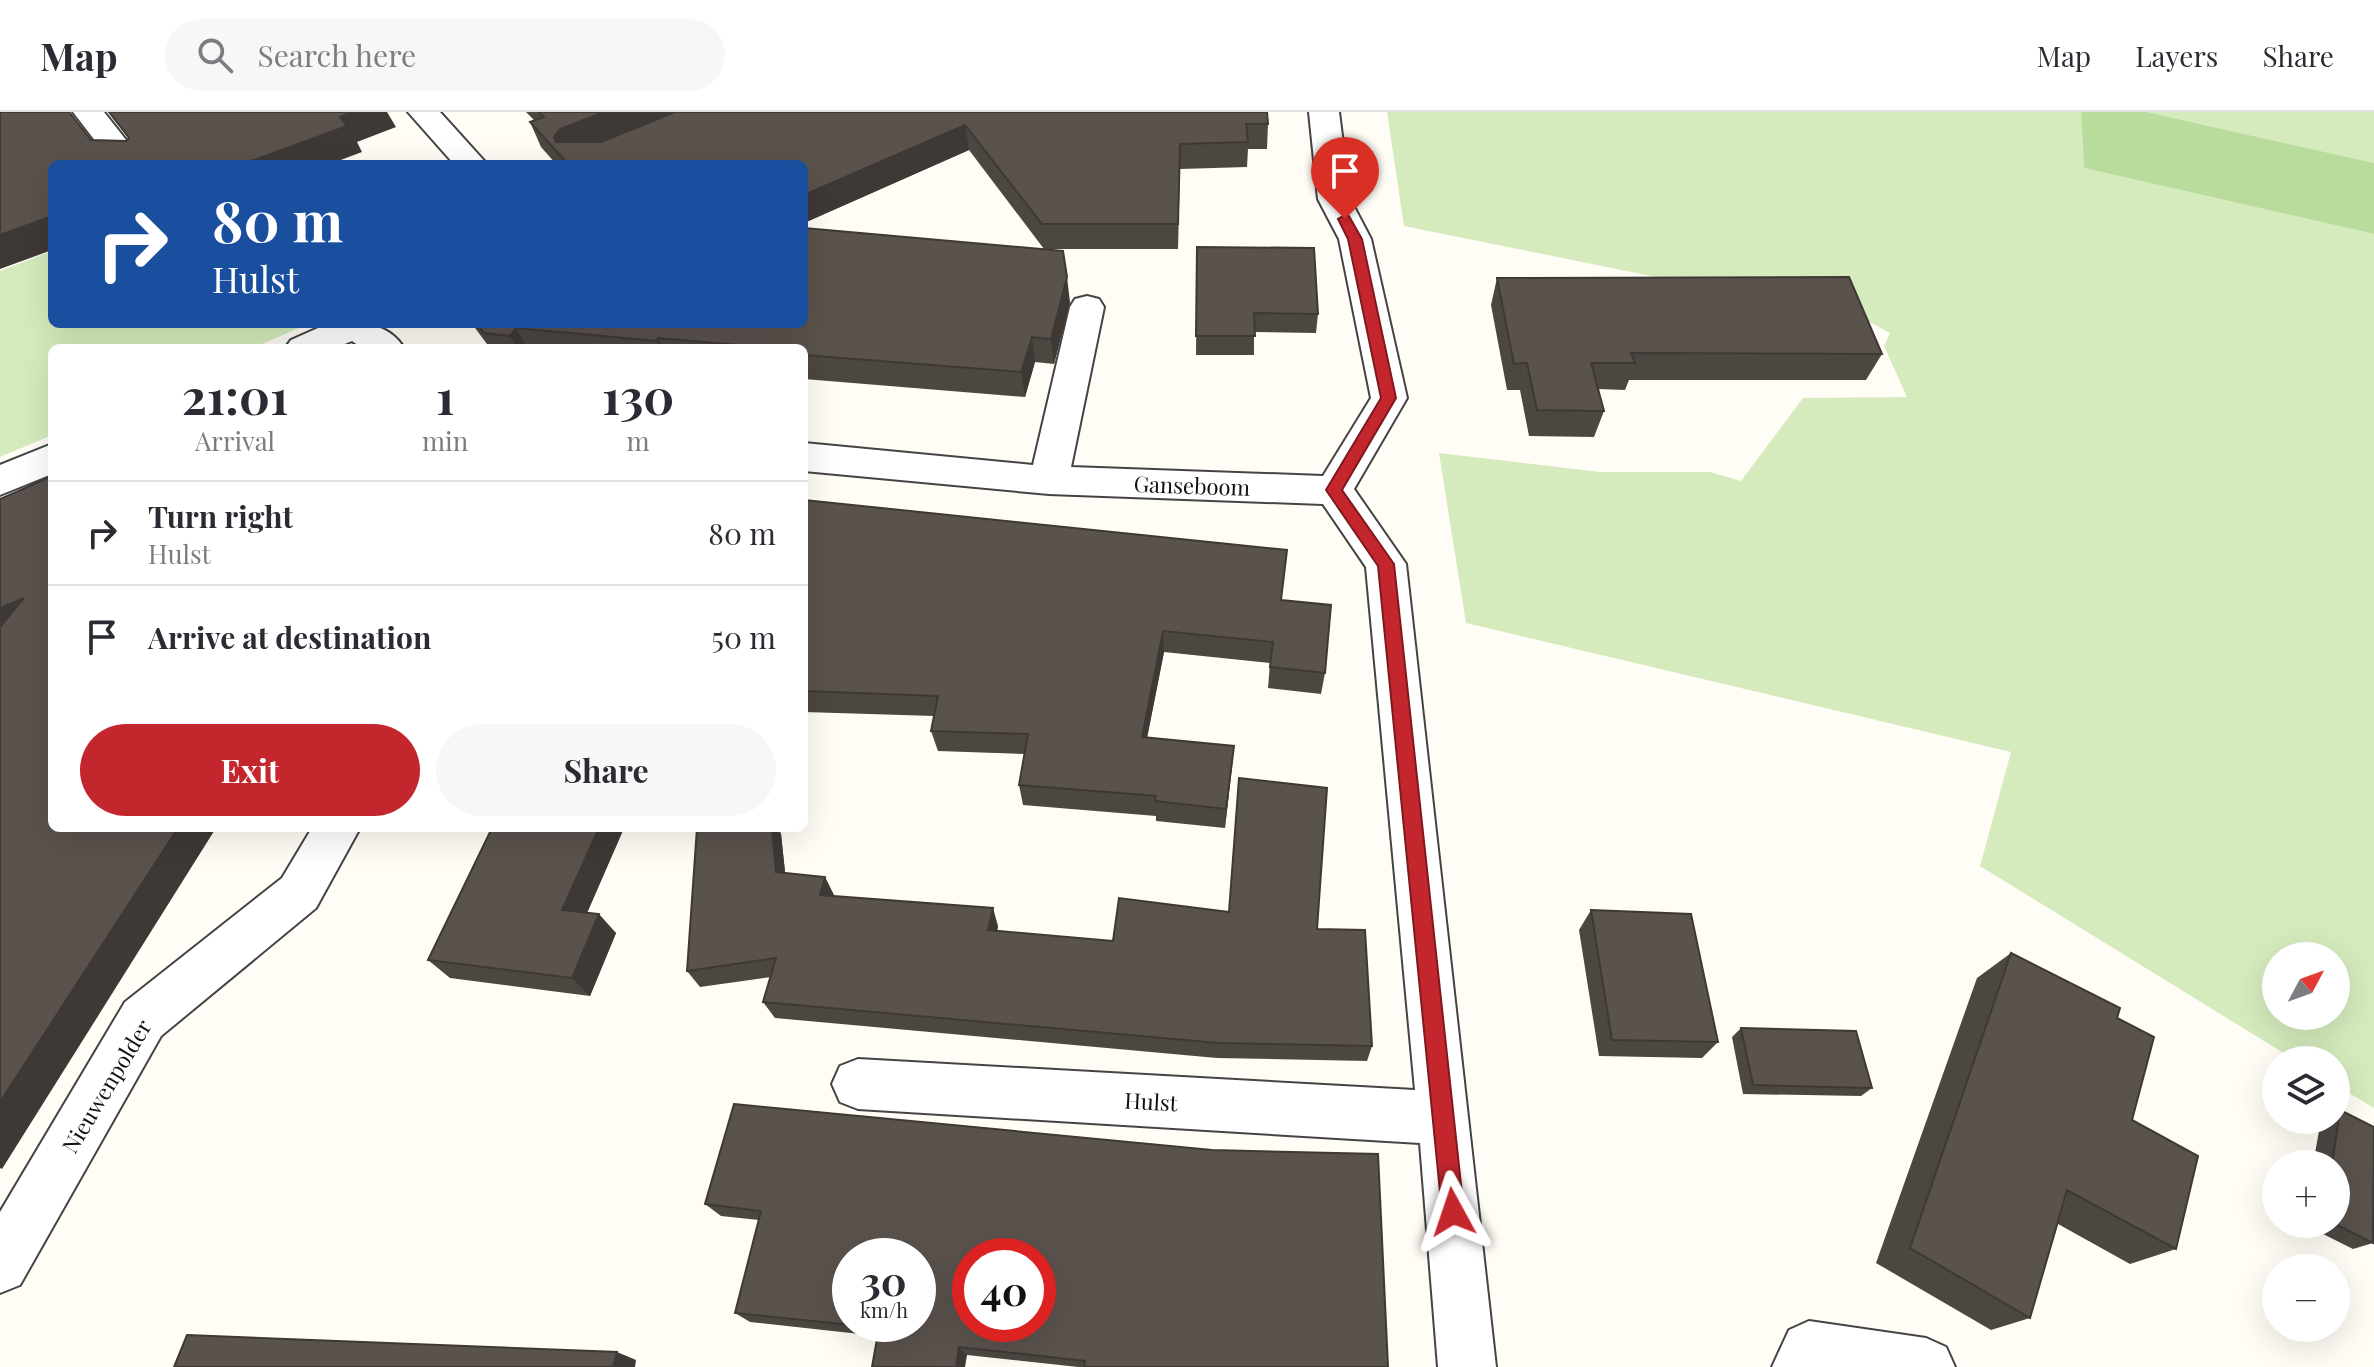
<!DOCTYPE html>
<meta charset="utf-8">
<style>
body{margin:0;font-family:"Playfair Display",serif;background:#f7f7f7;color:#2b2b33;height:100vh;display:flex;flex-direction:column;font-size:30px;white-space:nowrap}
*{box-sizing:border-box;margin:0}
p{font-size:26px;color:#7c7c81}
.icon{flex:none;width:44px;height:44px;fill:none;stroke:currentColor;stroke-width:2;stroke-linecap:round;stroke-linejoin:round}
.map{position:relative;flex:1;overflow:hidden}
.side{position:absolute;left:48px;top:232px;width:760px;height:488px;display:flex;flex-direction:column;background:#fff;border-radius:12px;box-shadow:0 8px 32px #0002}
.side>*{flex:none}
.hud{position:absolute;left:48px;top:48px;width:760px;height:168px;border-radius:12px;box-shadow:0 8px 32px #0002;background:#1a4fa0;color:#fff;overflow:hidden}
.needle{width:52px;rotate:49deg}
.controls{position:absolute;left:2262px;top:830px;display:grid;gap:16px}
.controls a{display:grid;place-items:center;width:88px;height:88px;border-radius:50%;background:#fff;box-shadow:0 8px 32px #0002;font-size:40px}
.speed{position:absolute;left:832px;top:1126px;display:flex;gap:16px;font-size:40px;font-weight:700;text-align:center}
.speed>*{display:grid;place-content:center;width:104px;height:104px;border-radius:50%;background:#fff;box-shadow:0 8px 32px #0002;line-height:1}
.speed small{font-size:20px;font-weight:400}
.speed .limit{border:12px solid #d22;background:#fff;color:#111}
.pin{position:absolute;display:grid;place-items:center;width:68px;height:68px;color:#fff;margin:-82px -34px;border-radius:50% 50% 50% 0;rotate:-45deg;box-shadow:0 0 8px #0007}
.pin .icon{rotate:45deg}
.me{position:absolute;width:88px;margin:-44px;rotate:355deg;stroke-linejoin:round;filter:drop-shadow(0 0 6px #0008)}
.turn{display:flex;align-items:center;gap:28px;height:168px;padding:0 32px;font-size:36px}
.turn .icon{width:104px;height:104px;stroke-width:2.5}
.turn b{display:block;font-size:56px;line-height:68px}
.eta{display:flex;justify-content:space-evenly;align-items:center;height:136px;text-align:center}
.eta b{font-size:48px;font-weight:700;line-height:56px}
.action{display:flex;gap:16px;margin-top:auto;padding:16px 32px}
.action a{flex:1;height:92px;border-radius:48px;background:#c4262e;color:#fff;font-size:32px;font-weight:700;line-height:92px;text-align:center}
.action a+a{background:#f7f7f7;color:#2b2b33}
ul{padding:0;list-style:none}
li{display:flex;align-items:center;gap:24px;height:104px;padding:0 32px;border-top:2px solid #e1e1e2}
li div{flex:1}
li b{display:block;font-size:30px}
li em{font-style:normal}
header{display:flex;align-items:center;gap:48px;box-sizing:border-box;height:112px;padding:0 40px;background:#fff;border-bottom:2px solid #e1e1e2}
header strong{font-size:38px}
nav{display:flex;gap:44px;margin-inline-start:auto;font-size:28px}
.search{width:560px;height:72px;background:#f7f7f7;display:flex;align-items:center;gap:20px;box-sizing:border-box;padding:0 28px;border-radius:44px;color:#7c7c81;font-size:30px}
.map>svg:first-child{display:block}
.green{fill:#d5ebbd;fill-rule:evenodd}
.forest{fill:#b9dc9c}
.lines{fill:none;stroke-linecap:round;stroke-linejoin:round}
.minor-casing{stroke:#444;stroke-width:4}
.minor{fill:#fff;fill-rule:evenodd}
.wall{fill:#4d4742}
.shaded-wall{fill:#3f3936}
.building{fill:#5a524d;stroke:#3f3936;stroke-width:2;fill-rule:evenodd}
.route{fill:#c4262e;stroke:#7f191e;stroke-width:2}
.labels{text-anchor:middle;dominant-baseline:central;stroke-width:8;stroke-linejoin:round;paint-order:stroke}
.street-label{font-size:22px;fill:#111;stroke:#fff}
</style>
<header>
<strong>Map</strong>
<div class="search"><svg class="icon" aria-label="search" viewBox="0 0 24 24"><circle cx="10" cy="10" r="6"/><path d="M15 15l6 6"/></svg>Search here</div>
<nav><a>Map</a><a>Layers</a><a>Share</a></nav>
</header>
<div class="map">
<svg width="2374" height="1255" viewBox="0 0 2374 1255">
<rect width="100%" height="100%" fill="#fffdf5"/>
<path class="green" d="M 1387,0 L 2081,0 L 2084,56 L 2374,122 L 2374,996 L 2336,973 L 2336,948 L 2295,948 L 1980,754 L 2011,640 L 1466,511 L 1439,341 L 1600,360 L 1710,360 L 1741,369 L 1803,286 L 1907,285 L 1884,234 L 1890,221 L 1864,207 L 1404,114 ZM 2276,844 L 2336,844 L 2336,904 L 2276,904 Z
M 2147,0 L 2374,0 L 2374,51 Z
M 52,139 L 52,212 L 308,212 L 253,236 L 52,236 L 52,323 L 0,345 L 0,159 Z"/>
<path class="forest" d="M 2081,0 L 2147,0 L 2374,51 L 2374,122 L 2084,56 Z"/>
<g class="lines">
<defs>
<path id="minor" d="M 73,0 L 104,0 L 145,52 L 113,52 Z
M 408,0 L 440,0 L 487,52 L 454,52 Z
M 1309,0 L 1339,0 L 1350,87 L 1371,127 L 1407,286 L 1354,377 L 1406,452 L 1496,1255 L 1438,1255 L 1420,1031 L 858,997 L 840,990 L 832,972 L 840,954 L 858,947 L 1415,978 L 1366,455 L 1323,392 L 1049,382 L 804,359 L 804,331 L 1033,353 L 1070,195 L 1075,187 L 1087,184 L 1099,187 L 1104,195 L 1071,355 L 1323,364 L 1371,286 L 1339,127 L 1318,87 Z
M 327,212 C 357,212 386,207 404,236 L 362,236 L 352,229 L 335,236 L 285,236 L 291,228 Z
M 52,332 L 52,362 L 0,383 L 0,353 Z
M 312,716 L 360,716 L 316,796 L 161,924 L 20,1173 L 0,1181 L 0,1100 L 125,890 L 282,766 Z
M 1809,1209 L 1926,1226 L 1946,1235 L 1955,1255 L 1772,1255 L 1789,1218 Z"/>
</defs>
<use href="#minor" class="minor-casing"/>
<use href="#minor" class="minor"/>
</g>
<path class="wall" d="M 526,0 L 1267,0 L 1268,12 L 1267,37 L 1248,37 L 1247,55 L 1180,57 L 1178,137 L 1044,137 L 969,38 L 804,111 L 804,52 L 556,52 L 541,35 L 530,10 L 535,9 Z
M 1197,135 L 1318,202 L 1316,221 L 1254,220 L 1254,243 L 1196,243 Z
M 1497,166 L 1882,242 L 1866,268 L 1629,268 L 1625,278 L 1598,277 L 1604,299 L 1594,325 L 1529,324 L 1520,278 L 1507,278 L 1491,193 Z
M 1070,190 L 1054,252 L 1035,250 L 1025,285 L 804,267 L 804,236 L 490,236 L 472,212 L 804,212 Z
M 804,388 L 1282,488 L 1325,561 L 1321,582 L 1268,576 L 1270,551 L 1164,540 L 1147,626 L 1234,634 L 1225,716 L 1156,709 L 1156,704 L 1023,693 L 1019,673 L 1025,642 L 938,639 L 931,619 L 934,604 L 804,600 Z
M 624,716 L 587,801 L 616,821 L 590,884 L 450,866 L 428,848 Z
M 697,716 L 778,716 L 781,722 L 785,761 L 825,765 L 834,784 L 998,814 L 997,819 L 1113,829 L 1317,817 L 1372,934 L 1367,949 L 1217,946 L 775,906 L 763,890 L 771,865 L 700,875 L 687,859 Z
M 1591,798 L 1718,930 L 1702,946 L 1599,944 L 1579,818 Z
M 2011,841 L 2117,906 L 2132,1008 L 2176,1137 L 2130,1152 L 2058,1112 L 2030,1206 L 1991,1218 L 1876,1151 L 1977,866 Z
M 1741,916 L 1872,976 L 1861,984 L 1743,982 L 1732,925 Z
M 734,992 L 1388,1255 L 1078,1255 L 967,1243 L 878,1224 L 750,1210 L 735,1201 L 759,1108 L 721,1104 L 705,1092 Z
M 2340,998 L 2373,1131 L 2353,1137 L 2303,1112 L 2336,1112 L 2336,1052 L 2313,1052 L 2321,1008 L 2336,1008 L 2336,1000 Z"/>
<path class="shaded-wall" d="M 353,0 L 387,0 L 396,15 L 357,30 L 362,40 L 330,52 L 243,52 L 340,5 Z
M 604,0 L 677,0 L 565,49 L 554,25 L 560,17 Z
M 965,13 L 969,38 L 804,111 L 804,83 Z
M 52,104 L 52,138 L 0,157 L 0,123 Z
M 1067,165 L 1070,190 L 1054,252 L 1051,227 Z
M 516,216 L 527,236 L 517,236 L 510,224 Z
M 1032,225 L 1035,250 L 1025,285 L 1021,260 Z
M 658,226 L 663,236 L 660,236 L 657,229 Z
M 24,486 L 0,531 L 0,496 Z
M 1163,519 L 1164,540 L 1143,646 L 1142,625 Z
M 1234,634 L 1232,655 L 1225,716 L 1226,697 Z
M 178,716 L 216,716 L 2,1057 L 0,1056 L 0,990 Z
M 599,716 L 624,716 L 580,817 L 562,798 Z
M 772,716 L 778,716 L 781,722 L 787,778 L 776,760 Z
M 825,765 L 834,783 L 829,801 L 820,783 Z
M 993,796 L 998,814 L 994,835 L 988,818 Z
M 599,802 L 616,821 L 590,884 L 572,866 Z
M 959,1235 L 967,1243 L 965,1255 L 956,1255 Z
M 617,1240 L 636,1248 L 635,1255 L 613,1255 Z"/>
<path class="building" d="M 0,0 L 69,0 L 91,28 L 126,29 L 129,26 L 109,0 L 353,0 L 340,5 L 347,14 L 243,52 L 52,52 L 52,104 L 0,123 Z
M 539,0 L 604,0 L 560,17 L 554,25 L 556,30 L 601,30 L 675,0 L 1267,0 L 1268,12 L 1246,12 L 1248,30 L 1180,32 L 1178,112 L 1042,112 L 965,13 L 804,83 L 804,52 L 568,52 L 530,10 L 544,5 Z
M 804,116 L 1063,139 L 1067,165 L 1051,227 L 1032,225 L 1021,260 L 804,243 L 804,236 L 772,236 L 658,226 L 657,229 L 516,216 L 510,224 L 484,221 L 477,212 L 804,212 Z
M 1197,135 L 1314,136 L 1318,202 L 1254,201 L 1255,224 L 1196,224 Z
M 1849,165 L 1882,242 L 1631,241 L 1635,251 L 1591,251 L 1604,299 L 1537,298 L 1527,251 L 1514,252 L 1497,166 Z
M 52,364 L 52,716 L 178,716 L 0,990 L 0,515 L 24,486 L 0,496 L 0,387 Z
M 804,388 L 1287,438 L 1281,488 L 1331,493 L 1325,561 L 1270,555 L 1273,530 L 1163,519 L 1142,625 L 1234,634 L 1226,697 L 1155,689 L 1156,684 L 1019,673 L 1028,622 L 931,619 L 938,584 L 804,579 Z
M 1239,666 L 1327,676 L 1317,817 L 1365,818 L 1372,934 L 1218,931 L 763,890 L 776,846 L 687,859 L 697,716 L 772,716 L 776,760 L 825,765 L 820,783 L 993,796 L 988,818 L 1113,829 L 1119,786 L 1229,800 Z
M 492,716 L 599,716 L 562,798 L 599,802 L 572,866 L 428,848 Z
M 1591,798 L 1691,802 L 1718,930 L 1612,928 Z
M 2011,841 L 2120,896 L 2117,906 L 2154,925 L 2132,1008 L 2198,1044 L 2176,1137 L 2067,1078 L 2030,1206 L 1910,1136 Z
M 1741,916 L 1856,919 L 1872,976 L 1753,973 Z
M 734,992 L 1212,1038 L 1378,1042 L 1388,1255 L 1084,1255 L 1085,1249 L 959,1235 L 956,1255 L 872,1255 L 879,1216 L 735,1201 L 761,1099 L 705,1092 ZM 850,1144 L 918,1144 L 918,1212 L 850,1212 ZM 970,1144 L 1038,1144 L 1038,1212 L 970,1212 Z
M 2340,998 L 2374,1015 L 2373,1131 L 2335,1112 L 2336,1112 L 2336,1052 L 2332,1052 Z
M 187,1223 L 617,1240 L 613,1255 L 174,1255 Z"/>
<path class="route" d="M 1345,103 L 1349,104 L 1362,127 L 1396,286 L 1342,378 L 1394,452 L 1464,1100 L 1461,1108 L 1453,1111 L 1445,1108 L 1442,1100 L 1378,454 L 1326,378 L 1381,286 L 1348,127 L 1338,107 Z"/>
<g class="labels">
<g class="street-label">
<text transform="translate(1192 373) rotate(2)">Ganseboom</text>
<text transform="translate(106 974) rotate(-59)">Nieuwenpolder</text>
<text transform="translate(1151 989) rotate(3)">Hulst</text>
</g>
</g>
</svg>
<div class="controls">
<a><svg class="needle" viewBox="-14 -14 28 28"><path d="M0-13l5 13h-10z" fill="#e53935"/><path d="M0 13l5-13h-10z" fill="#7c7c81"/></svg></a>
<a><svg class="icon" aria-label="layers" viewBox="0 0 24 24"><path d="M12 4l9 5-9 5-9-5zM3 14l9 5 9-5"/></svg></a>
<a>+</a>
<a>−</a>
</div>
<div class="speed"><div>30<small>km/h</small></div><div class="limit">40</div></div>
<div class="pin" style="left:1345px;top:107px;background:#d93025"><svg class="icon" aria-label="arrive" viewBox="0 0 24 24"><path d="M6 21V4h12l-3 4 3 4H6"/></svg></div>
<svg class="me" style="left:1453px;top:1100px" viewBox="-20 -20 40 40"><path d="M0-17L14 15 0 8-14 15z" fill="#c4262e" stroke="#fff" stroke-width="4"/></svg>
<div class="hud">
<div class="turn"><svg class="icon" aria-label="right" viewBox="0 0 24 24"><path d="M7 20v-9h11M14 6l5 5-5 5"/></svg><div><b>80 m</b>Hulst</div></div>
</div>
<section class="side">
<div class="eta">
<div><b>21:01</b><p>Arrival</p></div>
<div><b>1</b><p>min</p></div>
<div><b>130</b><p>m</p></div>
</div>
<ul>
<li><svg class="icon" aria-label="right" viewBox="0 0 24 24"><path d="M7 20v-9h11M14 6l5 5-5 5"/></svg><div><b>Turn right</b><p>Hulst</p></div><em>80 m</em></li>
<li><svg class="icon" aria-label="arrive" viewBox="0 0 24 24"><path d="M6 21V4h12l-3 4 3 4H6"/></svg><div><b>Arrive at destination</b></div><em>50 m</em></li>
</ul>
<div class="action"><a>Exit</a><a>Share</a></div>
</section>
</div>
